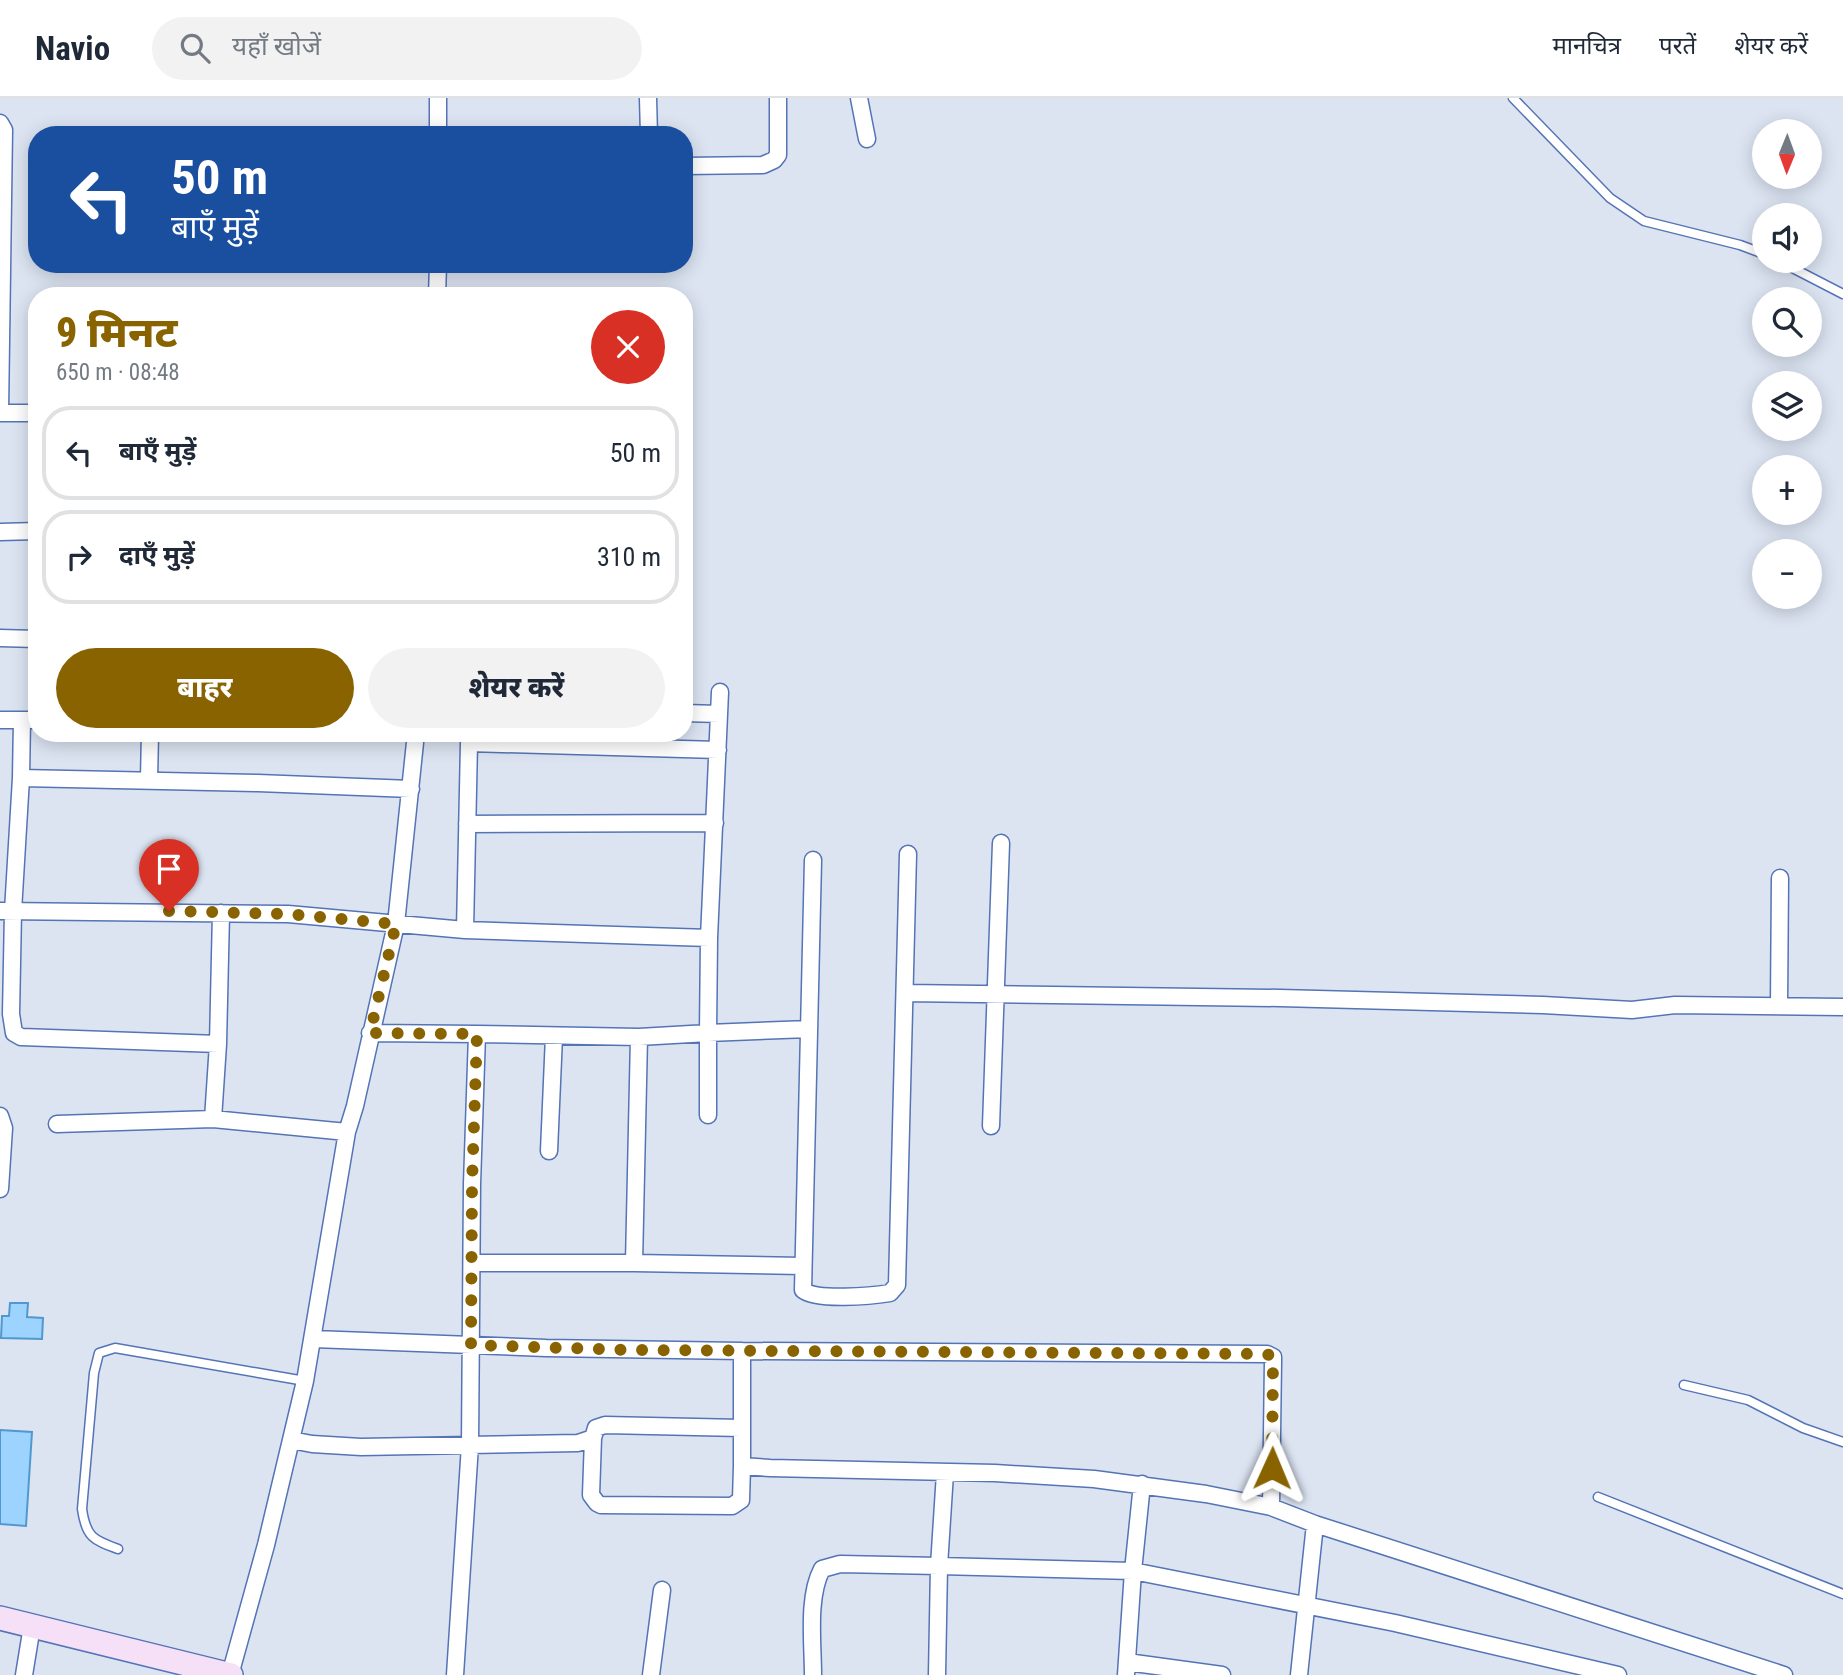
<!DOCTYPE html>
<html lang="hi">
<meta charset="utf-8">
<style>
body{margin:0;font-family:"Roboto Condensed","Noto Sans Devanagari",sans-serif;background:#f2f2f3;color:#1f2937;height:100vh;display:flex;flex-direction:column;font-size:26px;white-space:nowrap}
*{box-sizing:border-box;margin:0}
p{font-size:23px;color:#747a83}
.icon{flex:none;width:38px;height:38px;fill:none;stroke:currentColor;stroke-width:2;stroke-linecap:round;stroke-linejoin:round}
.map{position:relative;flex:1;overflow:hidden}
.sheet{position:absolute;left:28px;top:189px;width:665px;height:455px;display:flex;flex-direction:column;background:#fff;border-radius:28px;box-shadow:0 4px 18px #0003}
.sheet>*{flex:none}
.top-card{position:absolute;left:28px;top:28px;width:665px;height:147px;border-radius:28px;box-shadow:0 4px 18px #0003;background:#1a4fa0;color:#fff;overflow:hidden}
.needle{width:46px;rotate:181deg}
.fabs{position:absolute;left:1752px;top:21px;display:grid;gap:14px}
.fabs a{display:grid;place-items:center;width:70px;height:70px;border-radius:50%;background:#fff;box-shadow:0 4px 18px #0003;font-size:35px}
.pin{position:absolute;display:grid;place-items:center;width:60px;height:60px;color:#fff;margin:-72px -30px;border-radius:50% 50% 50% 0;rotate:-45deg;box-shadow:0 0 7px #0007}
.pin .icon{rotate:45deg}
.me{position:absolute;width:77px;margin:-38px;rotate:1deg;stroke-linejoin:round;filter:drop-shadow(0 0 5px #0008)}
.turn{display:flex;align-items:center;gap:24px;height:147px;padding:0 28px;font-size:32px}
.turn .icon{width:91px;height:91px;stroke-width:2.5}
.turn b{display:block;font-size:49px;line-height:60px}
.round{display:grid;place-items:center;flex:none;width:74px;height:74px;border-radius:37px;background:#f2f2f3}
.headline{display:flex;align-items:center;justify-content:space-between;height:119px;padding:0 28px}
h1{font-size:42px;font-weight:800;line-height:52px;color:#886300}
.primary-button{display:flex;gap:14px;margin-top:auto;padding:14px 28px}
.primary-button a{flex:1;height:80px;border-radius:42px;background:#886300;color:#fff;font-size:28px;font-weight:800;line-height:80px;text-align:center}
.primary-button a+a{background:#f2f2f3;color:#1f2937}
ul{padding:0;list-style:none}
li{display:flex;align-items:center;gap:21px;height:94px;margin:0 14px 10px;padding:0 14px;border:4px solid #e0e1e3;border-radius:28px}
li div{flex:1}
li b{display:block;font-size:26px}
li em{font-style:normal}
header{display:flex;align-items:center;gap:42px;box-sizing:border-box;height:98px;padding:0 35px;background:#fff;border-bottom:2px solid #e0e1e3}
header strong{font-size:33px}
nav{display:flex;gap:38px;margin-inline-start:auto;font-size:24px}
.search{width:490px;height:63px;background:#f2f2f3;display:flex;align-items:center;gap:18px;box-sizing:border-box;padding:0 24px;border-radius:38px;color:#747a83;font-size:26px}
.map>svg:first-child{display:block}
.building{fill:#9cd3ff;stroke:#5198ce;stroke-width:2}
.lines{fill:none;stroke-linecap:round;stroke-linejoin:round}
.lane-casing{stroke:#5474b5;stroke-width:11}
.street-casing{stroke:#5474b5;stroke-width:19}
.secondary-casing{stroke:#5474b5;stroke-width:26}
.lane{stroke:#fff;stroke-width:8}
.street{stroke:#fff;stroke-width:16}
.secondary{stroke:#f6e0f8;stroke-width:23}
.route{stroke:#886300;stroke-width:12;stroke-dasharray:0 21.6}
</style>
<header>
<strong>Navio</strong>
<div class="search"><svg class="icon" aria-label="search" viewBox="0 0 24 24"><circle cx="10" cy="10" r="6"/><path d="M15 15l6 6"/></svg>यहाँ खोजें</div>
<nav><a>मानचित्र</a><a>परतें</a><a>शेयर करें</a></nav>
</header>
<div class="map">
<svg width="1843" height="1577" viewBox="0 0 1843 1577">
<rect width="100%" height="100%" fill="#dce4f2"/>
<path class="building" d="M 10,1205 L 28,1205 L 27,1219 L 43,1220 L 42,1241 L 1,1240 L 2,1218 L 9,1218 Z
M 0,1332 L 32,1334 L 26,1428 L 0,1426 Z"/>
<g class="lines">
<defs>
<path id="lane" d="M 1513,0 L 1610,100 L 1644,123 L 1740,147 L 1764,156
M 1779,163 L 1843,196
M 1684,1287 L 1748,1302 L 1803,1330 L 1843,1344
M 1598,1399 L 1843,1496
M 118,1451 C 93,1442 86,1439 82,1411 L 94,1275 L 99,1255 L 115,1250 L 305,1283"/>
<path id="street" d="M 438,0 L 438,37
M 648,0 L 649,37
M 859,0 L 867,41
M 0,25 L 4,32 L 0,314
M 684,68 L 763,67 L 774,62 L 778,57 L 778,0
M 437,198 L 438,166
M 0,315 L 37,315
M 0,434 L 37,433
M 0,540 L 37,541
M 684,615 L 719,616
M 0,622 L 37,622
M 21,680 L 22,622
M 149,682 L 150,635
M 467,726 L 715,725
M 813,762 L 803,1192 C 816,1203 872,1198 890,1195 L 897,1187 L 908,756
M 0,813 L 288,816 L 465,832 L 709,840
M 465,832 L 469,645 L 718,652
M 905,895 L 1280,900 L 1543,907 L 1632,912 L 1675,907 L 1843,909
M 1779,907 L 1780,780
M 370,935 L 477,936
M 218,946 L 21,939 L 14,935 L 11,916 L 13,813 L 21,680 L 258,685 L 411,691
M 708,1017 L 708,935 L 809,931
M 0,1018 L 4,1030 L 0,1091
M 213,1021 L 218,946 L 221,815
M 57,1026 L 213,1021 L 347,1034
M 991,1028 L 1001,745
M 549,1053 L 554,938
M 472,1165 L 634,1165 L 802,1168
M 634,1165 L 639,939
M 314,1241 L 546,1250 L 742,1253 L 742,1368 L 770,1370 L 995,1375 L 1094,1381 L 1206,1396 L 1271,1409 L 1315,1426
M 742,1253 L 1267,1256 L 1273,1259 L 1273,1263 L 1271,1409
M 593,1340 L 591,1397 L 597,1405 L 601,1407 L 732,1408 L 741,1402 L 742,1368
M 291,1342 L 312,1346 L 361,1349 L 578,1345 L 593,1340 L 596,1330 L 605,1327 L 741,1330
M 1127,1564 L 1222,1577
M 24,1577 L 32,1528
M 230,1577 L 266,1447 L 305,1283 L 347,1034 L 355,1008 L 396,826 L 416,635
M 455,1577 L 470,1347 L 472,1086 L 477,936 L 639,939 L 708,935 L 709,840 L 720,594
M 651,1577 L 662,1492
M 813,1577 C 813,1545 807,1499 822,1471 L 840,1466 L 939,1468 L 945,1375
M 937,1577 L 939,1468 L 1133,1473 L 1395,1525 L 1618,1577
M 1126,1577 L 1133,1473 L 1142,1386
M 1299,1577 L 1315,1426 L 1784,1577"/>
<path id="secondary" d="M 0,1520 L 231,1577"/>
</defs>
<use href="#lane" class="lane-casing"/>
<use href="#street" class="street-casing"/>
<use href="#secondary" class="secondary-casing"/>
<use href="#lane" class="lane"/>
<use href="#street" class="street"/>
<use href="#secondary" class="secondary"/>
</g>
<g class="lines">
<path class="route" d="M 169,813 L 288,816 L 396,826 L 370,935 L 477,936 L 472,1086 L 471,1247 L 630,1252 L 1267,1256 L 1273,1259 L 1273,1263 L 1272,1370"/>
</g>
</svg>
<div class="fabs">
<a><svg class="needle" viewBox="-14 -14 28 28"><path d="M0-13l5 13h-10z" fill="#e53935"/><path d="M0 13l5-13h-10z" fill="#747a83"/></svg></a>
<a><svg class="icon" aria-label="sound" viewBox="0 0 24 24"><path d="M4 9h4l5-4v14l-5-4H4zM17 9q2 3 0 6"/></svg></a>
<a><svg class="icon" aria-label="search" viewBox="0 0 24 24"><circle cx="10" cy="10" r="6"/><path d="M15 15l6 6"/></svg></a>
<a><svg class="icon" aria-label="layers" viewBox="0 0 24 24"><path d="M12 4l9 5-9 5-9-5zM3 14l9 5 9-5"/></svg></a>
<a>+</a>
<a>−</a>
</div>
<div class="pin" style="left:169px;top:813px;background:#d93025"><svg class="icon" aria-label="arrive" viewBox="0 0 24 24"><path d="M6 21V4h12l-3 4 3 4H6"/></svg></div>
<svg class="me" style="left:1272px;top:1370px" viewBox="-20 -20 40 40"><path d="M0-17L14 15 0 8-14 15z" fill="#886300" stroke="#fff" stroke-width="4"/></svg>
<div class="top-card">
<div class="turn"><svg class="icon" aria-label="left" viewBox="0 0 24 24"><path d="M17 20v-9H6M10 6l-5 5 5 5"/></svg><div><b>50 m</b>बाएँ मुड़ें</div></div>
</div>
<section class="sheet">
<div class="headline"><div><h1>9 मिनट</h1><p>650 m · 08:48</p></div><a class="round" style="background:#d93025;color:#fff"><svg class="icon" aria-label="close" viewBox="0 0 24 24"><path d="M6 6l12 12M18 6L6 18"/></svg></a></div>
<ul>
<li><svg class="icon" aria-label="left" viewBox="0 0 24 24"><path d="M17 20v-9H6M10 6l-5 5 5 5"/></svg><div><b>बाएँ मुड़ें</b></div><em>50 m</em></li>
<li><svg class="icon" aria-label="right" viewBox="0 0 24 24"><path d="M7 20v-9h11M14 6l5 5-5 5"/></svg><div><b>दाएँ मुड़ें</b></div><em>310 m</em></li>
</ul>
<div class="primary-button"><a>बाहर</a><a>शेयर करें</a></div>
</section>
</div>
